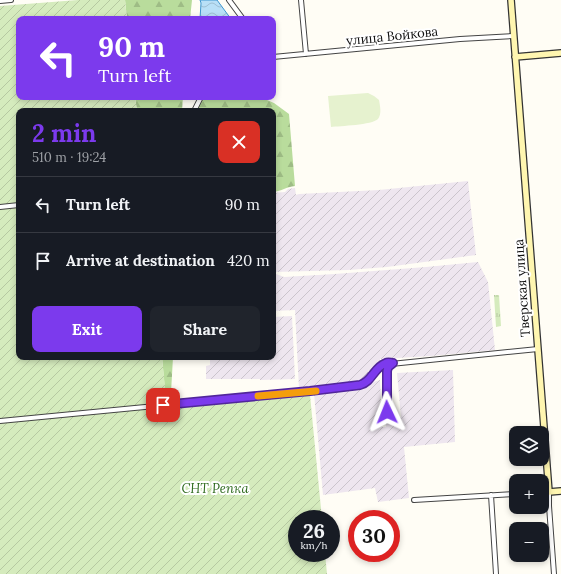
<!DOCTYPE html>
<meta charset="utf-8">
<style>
body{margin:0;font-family:Lora,serif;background:#20242c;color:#f1f3f6;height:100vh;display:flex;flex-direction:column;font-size:15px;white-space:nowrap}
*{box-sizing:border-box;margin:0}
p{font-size:13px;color:#9ea1a6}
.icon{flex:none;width:22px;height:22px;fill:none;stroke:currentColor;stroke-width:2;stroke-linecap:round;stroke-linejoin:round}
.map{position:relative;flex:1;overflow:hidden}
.side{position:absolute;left:16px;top:108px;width:260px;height:252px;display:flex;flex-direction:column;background:#171b24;border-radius:8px;box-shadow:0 2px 6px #0003}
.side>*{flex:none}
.guide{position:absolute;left:16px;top:16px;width:260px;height:84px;border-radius:8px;box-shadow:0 2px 6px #0003;background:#7c3aed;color:#fff;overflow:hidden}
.fabs{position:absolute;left:509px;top:426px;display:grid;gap:8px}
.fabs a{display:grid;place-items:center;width:40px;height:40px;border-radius:8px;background:#171b24;box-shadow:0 2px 6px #0003;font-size:20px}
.speed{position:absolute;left:288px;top:510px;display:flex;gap:8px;font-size:20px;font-weight:700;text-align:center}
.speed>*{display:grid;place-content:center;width:52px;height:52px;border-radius:50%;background:#171b24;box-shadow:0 2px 6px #0003;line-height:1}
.speed small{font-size:10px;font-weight:400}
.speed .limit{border:6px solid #d22;background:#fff;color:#111}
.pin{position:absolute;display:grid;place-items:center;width:34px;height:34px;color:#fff;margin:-17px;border-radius:8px;box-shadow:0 2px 6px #0006}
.me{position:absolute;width:44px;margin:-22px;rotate:358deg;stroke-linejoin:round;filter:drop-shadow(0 0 3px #0008)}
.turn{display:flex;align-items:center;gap:14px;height:84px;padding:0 16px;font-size:18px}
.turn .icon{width:52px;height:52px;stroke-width:2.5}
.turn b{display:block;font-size:28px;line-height:34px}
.round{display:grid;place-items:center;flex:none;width:42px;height:42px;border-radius:8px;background:#20242c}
.headline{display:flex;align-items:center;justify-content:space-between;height:68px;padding:0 16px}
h1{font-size:24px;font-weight:800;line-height:30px;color:#7c3aed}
.button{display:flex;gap:8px;margin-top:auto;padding:8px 16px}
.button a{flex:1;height:46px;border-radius:8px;background:#7c3aed;color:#fff;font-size:16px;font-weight:800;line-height:46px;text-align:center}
.button a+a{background:#20242c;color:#f1f3f6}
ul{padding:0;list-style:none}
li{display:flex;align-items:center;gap:12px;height:56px;padding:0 16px;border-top:1px solid #363941}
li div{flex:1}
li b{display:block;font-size:15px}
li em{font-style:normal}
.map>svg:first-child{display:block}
.industrial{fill:url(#industrial-furrows)}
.forest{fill:url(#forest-firs)}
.park{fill:url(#park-tufts)}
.garden{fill:url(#garden-furrows)}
.pitch{fill:#e6f2cf}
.water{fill:url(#water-waves);stroke:#3f96cf}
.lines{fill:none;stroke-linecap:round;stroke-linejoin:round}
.street-casing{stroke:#444;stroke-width:6}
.secondary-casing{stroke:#333;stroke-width:8}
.street{stroke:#fff;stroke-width:4}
.secondary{stroke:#fff6b0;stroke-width:5.5}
.route-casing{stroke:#51269a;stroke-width:10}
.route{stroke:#7c3aed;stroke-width:7}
.slow{stroke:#f59e0b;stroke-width:7}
.labels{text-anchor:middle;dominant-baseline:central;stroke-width:4;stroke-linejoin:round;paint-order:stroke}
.street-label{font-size:13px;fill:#111;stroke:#fff}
.park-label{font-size:13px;font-style:italic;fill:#2f6b1f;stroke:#fff}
</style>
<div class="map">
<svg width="561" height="574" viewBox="0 0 561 574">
<defs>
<pattern id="industrial-furrows" width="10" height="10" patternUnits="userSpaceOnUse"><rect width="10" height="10" fill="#eee6ef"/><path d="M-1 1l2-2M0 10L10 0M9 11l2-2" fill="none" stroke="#cbc4cc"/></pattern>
<pattern id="forest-firs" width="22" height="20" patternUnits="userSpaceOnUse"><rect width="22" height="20" fill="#b9dc9c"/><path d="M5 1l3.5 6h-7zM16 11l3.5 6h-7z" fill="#9ebc85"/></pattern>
<pattern id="park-tufts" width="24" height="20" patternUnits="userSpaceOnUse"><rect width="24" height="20" fill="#d5ebbd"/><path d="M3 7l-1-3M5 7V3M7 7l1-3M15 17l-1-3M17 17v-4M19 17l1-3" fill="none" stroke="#b6c8a1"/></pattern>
<pattern id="garden-furrows" width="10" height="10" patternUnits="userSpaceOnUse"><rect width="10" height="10" fill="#d5ebbd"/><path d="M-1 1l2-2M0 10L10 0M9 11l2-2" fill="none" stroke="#b6c8a1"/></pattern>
<pattern id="water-waves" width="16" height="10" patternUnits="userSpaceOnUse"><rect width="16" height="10" fill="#b9e0f7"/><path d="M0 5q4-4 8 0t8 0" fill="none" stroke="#9ebfd3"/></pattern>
</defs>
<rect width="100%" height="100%" fill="#fffdf5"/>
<path class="industrial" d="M 468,181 L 476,255 L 387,267 L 348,270 L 274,272 L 273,264 L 273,193 L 285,192 L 288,189 L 295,188 L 296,195 L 299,194 L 379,190 Z
M 478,262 L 488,282 L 495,350 L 431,356 L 380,359 L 380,365 L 368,371 L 368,377 L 362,382 L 314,389 L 299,389 L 295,310 L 273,311 L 273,275 L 276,274 L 284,277 L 335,274 L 426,267 Z
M 292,316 L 295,379 L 260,380 L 260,379 L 206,379 L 206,366 L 210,365 L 210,357 L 273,357 L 273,317 Z
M 453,370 L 455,442 L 404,447 L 409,498 L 378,502 L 375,488 L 323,495 L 314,393 L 369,385 L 370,383 L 380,380 L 382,427 L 386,427 L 386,420 L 401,417 L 397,373 Z"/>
<path class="forest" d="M 125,0 L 192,0 L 190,19 L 127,19 Z
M 135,97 L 183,97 L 182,111 L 137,111 Z
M 202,97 L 260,97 L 274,103 L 289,114 L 295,186 C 286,187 282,191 273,192 L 273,111 L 196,111 Z
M 162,357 L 173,357 L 171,393 L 165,391 Z"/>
<path class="park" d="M 494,295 L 499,295 L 501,326 L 496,327 Z"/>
<path class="garden" d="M 78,0 L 125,0 L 127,19 L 19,19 L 19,97 L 135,97 L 137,111 L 19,111 L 19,357 L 162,357 L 167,407 L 296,394 L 310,395 L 322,519 L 297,519 L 297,553 L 325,553 L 327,574 L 0,574 L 0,6 Z"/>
<path class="pitch" d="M 368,93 L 374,96 L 379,100 C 380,106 382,114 378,119 C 372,125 340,126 331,127 L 328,96 Z"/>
<path class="water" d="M 200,0 L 217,0 L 231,19 L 200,19 L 201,3 Z"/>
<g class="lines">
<defs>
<path id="street" d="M 229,0 L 243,19
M 301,0 L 306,54
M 0,1 L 11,0
M 273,57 L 460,39 L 513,36
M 194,111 L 201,97
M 0,207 L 19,205
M 387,412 L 387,371 L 388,367 L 391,364 L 538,349
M 0,421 L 310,391 L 360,385 L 366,383 L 375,371 L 386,363 L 393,363
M 542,493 L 549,492 L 549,506 L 554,574
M 491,495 L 496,574
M 414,500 L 516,494"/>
<path id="secondary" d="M 511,0 L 549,492 L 561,491
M 515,57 L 561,53"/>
</defs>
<use href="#street" class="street-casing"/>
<use href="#secondary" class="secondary-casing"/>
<use href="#street" class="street"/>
<use href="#secondary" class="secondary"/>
</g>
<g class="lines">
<defs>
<path id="route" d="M 163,405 L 310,391 L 360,385 C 372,382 374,367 386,363 C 388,362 391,363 393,363 L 388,367 L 387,371 L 387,412"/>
</defs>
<use href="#route" class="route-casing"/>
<use href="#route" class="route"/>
<path class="slow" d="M 258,396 L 316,391"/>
</g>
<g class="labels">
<g class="street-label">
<text transform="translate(392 36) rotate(-6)">улица Войкова</text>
<text transform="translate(522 288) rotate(-94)">Тверская улица</text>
</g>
<g class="park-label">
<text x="215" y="488">СНТ Репка</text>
</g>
</g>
</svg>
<div class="fabs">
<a><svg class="icon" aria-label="layers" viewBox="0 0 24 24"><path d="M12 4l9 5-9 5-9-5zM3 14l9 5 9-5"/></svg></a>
<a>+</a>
<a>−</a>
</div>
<div class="speed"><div>26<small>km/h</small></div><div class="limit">30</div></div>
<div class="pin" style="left:163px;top:405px;background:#d93025"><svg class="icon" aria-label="arrive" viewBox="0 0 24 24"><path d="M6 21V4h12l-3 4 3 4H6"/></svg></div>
<svg class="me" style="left:387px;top:412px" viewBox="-20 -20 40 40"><path d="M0-17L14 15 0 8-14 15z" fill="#7c3aed" stroke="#fff" stroke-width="4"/></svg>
<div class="guide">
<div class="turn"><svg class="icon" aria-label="left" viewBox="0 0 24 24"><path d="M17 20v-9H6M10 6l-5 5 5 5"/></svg><div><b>90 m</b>Turn left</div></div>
</div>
<section class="side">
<div class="headline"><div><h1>2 min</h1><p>510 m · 19:24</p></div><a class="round" style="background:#d93025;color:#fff"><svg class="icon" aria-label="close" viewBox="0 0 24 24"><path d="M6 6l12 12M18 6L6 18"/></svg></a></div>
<ul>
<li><svg class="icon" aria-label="left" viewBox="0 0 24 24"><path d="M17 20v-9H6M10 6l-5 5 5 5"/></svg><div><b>Turn left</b></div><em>90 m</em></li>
<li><svg class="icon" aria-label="arrive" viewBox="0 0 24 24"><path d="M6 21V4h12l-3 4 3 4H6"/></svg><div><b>Arrive at destination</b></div><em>420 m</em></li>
</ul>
<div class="button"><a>Exit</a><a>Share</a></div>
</section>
</div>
